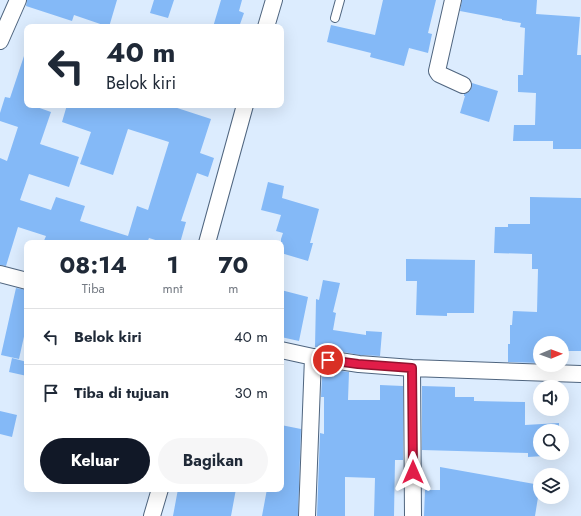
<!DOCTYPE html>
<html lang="id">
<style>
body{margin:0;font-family:Jost,sans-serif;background:#f6f6f7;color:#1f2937;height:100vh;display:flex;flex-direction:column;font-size:15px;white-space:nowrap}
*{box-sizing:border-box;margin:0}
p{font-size:13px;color:#747a83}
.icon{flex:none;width:22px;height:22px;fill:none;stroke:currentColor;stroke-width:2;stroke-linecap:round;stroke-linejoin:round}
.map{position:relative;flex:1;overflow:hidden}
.sheet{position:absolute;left:24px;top:240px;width:260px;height:252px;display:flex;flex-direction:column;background:#fff;border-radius:8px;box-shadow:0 4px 16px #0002}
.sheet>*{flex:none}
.banner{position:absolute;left:24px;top:24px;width:260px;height:84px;border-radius:8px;box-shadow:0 4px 16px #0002;background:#fff;color:#1f2937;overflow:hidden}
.needle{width:26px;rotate:89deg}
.buttons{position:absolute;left:533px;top:336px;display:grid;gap:8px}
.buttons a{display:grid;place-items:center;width:36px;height:36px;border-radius:50%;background:#fff;box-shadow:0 4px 16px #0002;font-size:20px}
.pin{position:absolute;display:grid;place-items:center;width:34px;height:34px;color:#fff;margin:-17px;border:2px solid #fff;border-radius:50%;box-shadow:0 1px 4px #0007}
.me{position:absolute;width:44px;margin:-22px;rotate:0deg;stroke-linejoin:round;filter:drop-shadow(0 0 3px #0008)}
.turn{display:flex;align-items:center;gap:14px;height:84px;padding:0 16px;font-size:18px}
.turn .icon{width:52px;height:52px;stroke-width:2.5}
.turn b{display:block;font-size:28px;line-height:34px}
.eta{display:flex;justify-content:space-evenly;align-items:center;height:68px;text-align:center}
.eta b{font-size:24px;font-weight:700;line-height:28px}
.button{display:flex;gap:8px;margin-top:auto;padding:8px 16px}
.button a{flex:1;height:46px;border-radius:24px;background:#111827;color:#fff;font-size:16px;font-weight:700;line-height:46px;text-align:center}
.button a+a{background:#f6f6f7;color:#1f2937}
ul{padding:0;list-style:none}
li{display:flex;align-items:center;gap:12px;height:56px;padding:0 16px;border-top:1px solid #e0e1e3}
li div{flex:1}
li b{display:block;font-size:15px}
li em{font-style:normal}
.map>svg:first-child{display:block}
.building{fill:#84b9f7}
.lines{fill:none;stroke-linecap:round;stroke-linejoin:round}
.lane-casing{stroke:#4f657f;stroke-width:10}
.street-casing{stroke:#4f657f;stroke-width:18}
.lane{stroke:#fff;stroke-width:8}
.street{stroke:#fff;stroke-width:16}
.route-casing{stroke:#92132f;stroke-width:10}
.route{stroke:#e11d48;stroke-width:7}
</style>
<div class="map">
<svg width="581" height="516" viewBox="0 0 581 516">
<rect width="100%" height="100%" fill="#dcecfe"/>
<path class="building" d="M 27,0 L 117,0 L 109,27 L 74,15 L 72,21 L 26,6 Z
M 154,0 L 174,0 L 168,18 L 150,13 Z
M 221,0 L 242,0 L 239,11 L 244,13 L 239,27 L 213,27 Z
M 383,0 L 436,0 L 428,33 L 432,34 L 428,53 L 409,48 L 404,66 L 370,57 L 371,53 L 327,42 L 331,25 L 375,35 Z
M 462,0 L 537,0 L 536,14 L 580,17 L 577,55 L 581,55 L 581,149 L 553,149 L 553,141 L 513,141 L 514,125 L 535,125 L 536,93 L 518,92 L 518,75 L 523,75 L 525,28 L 520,27 L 521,23 L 502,20 L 502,19 L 460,11 Z
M 24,56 L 27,56 L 27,105 L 31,105 L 51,112 L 40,144 L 79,157 L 69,187 L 29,174 L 20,200 L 51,210 L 56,197 L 85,206 L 80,221 L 128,236 L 137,206 L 148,210 L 169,142 L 128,129 L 113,175 L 80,164 L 91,132 L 62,122 L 67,105 L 168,105 L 211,119 L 200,153 L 214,158 L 208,177 L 197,173 L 181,221 L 186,222 L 180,243 L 165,243 L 149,238 L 147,243 L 43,243 L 46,236 L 18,227 L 6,266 L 0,265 L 0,158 L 7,161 L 18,127 L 0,121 L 0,113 L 5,97 L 10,98 Z
M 472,83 L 498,91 L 489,122 L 460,113 L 465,96 L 464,96 L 464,94 L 469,92 L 471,89 Z
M 268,182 L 284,186 L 282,198 L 319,209 L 310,243 L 313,243 L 308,261 L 281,253 L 281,239 L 283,233 L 276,231 L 281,215 L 261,210 Z
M 530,197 L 581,198 L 581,351 L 562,351 L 562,364 L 562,343 L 540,343 L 540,363 L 508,362 L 508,344 L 510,344 L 510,325 L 512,325 L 513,311 L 537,312 L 538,269 L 532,269 L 532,254 L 494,253 L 495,227 L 508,227 L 508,224 L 530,224 Z
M 406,259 L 475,260 L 474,313 L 447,313 L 447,316 L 416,315 L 417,281 L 406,281 Z
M 323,280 L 340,283 L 333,312 L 336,313 L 333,330 L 366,335 L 366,331 L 382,332 L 380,356 L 360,355 L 315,347 L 316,299 L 319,300 Z
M 16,288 L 27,290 L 27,332 L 25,332 L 19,359 L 1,355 Z
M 281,290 L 308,297 L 299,341 L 281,337 Z
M 12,358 L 27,362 L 27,376 L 9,372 Z
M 335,370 L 349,372 L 348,400 L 380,400 L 380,385 L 403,386 L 403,460 L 395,460 L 394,516 L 374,516 L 375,478 L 345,477 L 345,516 L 317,516 L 320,433 L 324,434 L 324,397 L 321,397 L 322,377 L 334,377 Z
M 422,386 L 455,387 L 455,397 L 474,397 L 474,401 L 525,402 L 525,425 L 559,423 L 559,431 L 540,431 L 540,453 L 560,453 L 560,455 L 528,457 L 528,453 L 422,450 Z
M 0,411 L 17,415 L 12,437 L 0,434 Z
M 281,425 L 301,429 L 298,516 L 262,516 L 267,489 L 281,489 Z
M 440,467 L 540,485 L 535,516 L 424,516 L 425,490 L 440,490 Z
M 178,489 L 236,489 L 231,516 L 173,516 Z"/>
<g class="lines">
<defs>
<path id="lane" d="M 335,18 L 340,0"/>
<path id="street" d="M 453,0 L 437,71 L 439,74 L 463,85
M 266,27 L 274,0
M 0,41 L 18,0
M 207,243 L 245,105
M 0,274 L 27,281
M 281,350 L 313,357 L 359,364 L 412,368 L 581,374
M 412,368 L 413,516
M 152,516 L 160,489
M 307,516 L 313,357"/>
</defs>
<use href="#lane" class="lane-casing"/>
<use href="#street" class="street-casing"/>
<use href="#lane" class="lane"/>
<use href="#street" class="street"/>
</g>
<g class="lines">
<defs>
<path id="route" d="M 328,360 L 358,364 L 412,368 L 413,472"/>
</defs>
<use href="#route" class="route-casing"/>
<use href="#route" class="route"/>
</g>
</svg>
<div class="buttons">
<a><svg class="needle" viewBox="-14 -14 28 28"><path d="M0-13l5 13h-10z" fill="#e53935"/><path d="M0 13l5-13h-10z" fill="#747a83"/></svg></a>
<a><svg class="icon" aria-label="sound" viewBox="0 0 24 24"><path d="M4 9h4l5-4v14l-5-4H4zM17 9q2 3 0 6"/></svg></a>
<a><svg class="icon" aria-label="search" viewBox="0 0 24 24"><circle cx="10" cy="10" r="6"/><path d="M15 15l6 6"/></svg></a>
<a><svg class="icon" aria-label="layers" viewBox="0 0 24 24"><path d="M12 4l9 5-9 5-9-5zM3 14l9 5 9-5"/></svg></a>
</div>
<div class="pin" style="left:328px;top:360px;background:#d93025"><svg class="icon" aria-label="arrive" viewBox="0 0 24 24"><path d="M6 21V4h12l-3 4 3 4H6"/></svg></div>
<svg class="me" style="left:413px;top:472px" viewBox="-20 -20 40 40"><path d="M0-17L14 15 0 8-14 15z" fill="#e11d48" stroke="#fff" stroke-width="4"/></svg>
<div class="banner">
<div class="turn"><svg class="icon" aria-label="left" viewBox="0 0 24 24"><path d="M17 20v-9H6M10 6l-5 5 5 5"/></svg><div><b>40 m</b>Belok kiri</div></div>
</div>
<section class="sheet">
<div class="eta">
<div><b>08:14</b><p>Tiba</p></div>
<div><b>1</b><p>mnt</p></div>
<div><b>70</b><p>m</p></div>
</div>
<ul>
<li><svg class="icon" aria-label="left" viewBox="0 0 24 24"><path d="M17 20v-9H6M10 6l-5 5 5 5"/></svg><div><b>Belok kiri</b></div><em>40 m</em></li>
<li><svg class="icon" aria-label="arrive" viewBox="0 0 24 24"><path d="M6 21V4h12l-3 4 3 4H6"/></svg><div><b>Tiba di tujuan</b></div><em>30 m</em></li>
</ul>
<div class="button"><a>Keluar</a><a>Bagikan</a></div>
</section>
</div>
